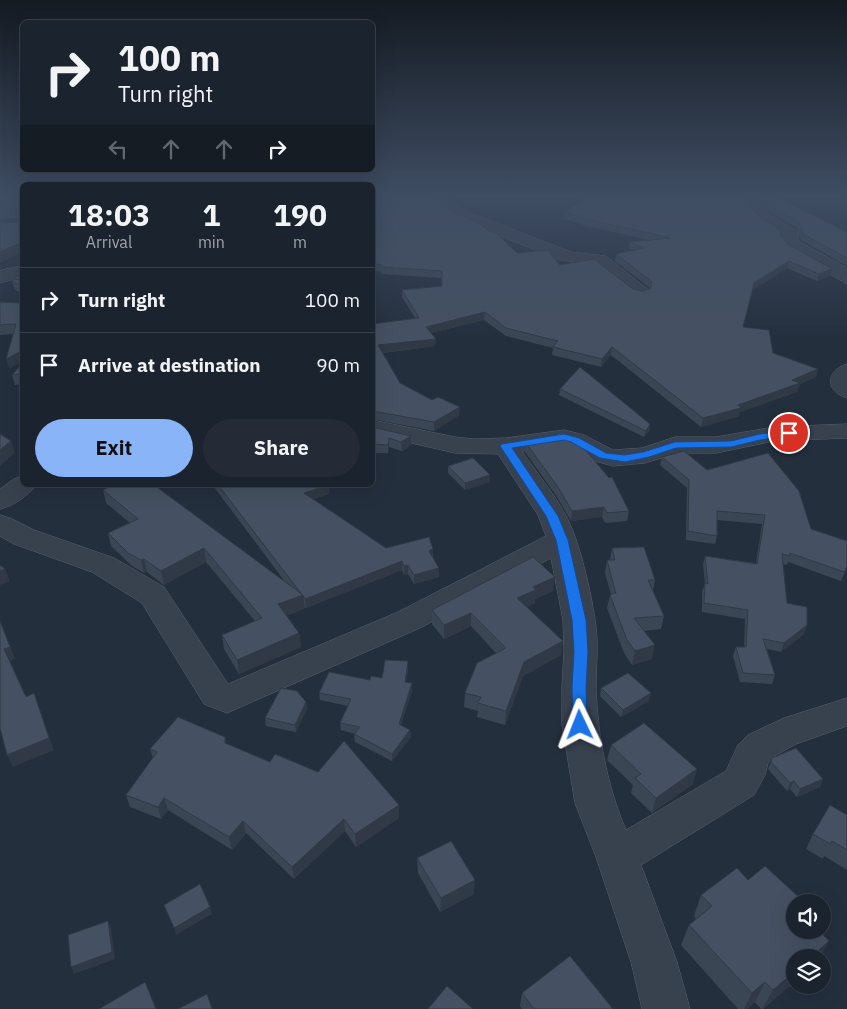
<!DOCTYPE html>
<style>
body{margin:0;font-family:"IBM Plex Sans",sans-serif;background:#242b36;color:#f1f3f6;height:100vh;display:flex;flex-direction:column;font-size:19px;white-space:nowrap}
*{box-sizing:border-box;margin:0}
p{font-size:16px;color:#a0a4aa}
.icon{flex:none;width:28px;height:28px;fill:none;stroke:currentColor;stroke-width:2;stroke-linecap:round;stroke-linejoin:round}
.map{position:relative;flex:1;overflow:hidden}
.sheet{position:absolute;left:20px;top:182px;width:355px;height:305px;display:flex;flex-direction:column;background:#1b232e;border-radius:8px;box-shadow:0 5px 20px #0002,0 0 0 1px #39404a}
.sheet>*{flex:none}
.guide{position:absolute;left:20px;top:20px;width:355px;height:152px;border-radius:8px;box-shadow:0 5px 20px #0002,0 0 0 1px #39404a;background:#1b232e;color:#f1f3f6;overflow:hidden}
.buttons{position:absolute;left:786px;top:894px;display:grid;gap:10px}
.buttons a{display:grid;place-items:center;width:45px;height:45px;border-radius:50%;background:#1b232e;box-shadow:0 5px 20px #0002,0 0 0 1px #39404a;font-size:25px}
.pin{position:absolute;display:grid;place-items:center;width:42px;height:42px;color:#fff;margin:-21px;border:2px solid #fff;border-radius:50%;box-shadow:0 1px 5px #0007}
.me{position:absolute;width:55px;margin:-28px;rotate:358deg;stroke-linejoin:round;filter:drop-shadow(0 0 4px #0008)}
.turn{display:flex;align-items:center;gap:18px;height:105px;padding:0 15px;font-size:22px}
.turn .icon{width:65px;height:65px;stroke-width:2.5}
.turn b{display:block;font-size:35px;line-height:42px}
.lanes{display:flex;align-items:center;height:48px;padding:0 15px;background:#0003;justify-content:center;gap:25px;direction:ltr}
.lanes .off{opacity:.35}
.eta{display:flex;justify-content:space-evenly;align-items:center;height:85px;text-align:center}
.eta b{font-size:30px;font-weight:800;line-height:35px}
.cta{display:flex;gap:10px;margin-top:auto;padding:10px 15px}
.cta a{flex:1;height:58px;border-radius:30px;background:#8ab4f8;color:#111;font-size:20px;font-weight:800;line-height:58px;text-align:center}
.cta a+a{background:#242b36;color:#f1f3f6}
ul{padding:0;list-style:none}
li{display:flex;align-items:center;gap:15px;height:65px;padding:0 15px;border-top:1px solid #39404a}
li div{flex:1}
li b{display:block;font-size:19px}
li em{font-style:normal}
.map>svg:first-child{display:block}
.lines{fill:none;stroke-linecap:round;stroke-linejoin:round}
.minor-casing{stroke:#565f6c;stroke-width:1}
.minor{fill:#38414e;fill-rule:evenodd}
.wall{fill:#3b4654}
.shaded-wall{fill:#303945}
.building{fill:#455162;stroke:#303945}
.route{fill:#1a73e8;stroke:#114b97}
</style>
<div class="map">
<svg width="847" height="1009" viewBox="0 0 847 1009">
<rect width="100%" height="100%" fill="#242f3e"/>
<g class="lines">
<defs>
<path id="minor" d="M 425,197 L 443,197 L 470,213 L 571,252 L 606,256 L 650,291 L 647,295 L 640,297 L 633,295 L 594,264 L 560,260 L 458,219 Z
M 737,197 L 753,197 L 773,217 L 796,230 L 798,234 L 798,240 L 800,242 L 847,268 L 847,282 L 840,280 L 788,250 L 780,241 L 781,236 L 761,223 Z
M 22,266 L 22,277 L 0,283 L 0,271 Z
M 847,364 L 847,398 C 825,392 825,370 847,364 Z
M 372,420 L 455,437 L 474,439 L 506,438 L 564,430 L 584,435 L 613,450 L 642,448 L 675,437 L 716,437 L 774,427 L 847,424 L 847,438 L 774,441 L 716,453 L 677,453 L 645,463 L 613,466 L 595,461 L 563,445 L 522,451 C 536,472 553,492 565,514 C 579,538 591,592 595,620 C 599,643 596,666 596,689 C 598,736 607,786 626,830 L 726,771 L 738,745 L 748,735 L 784,718 L 847,698 L 847,726 L 796,744 L 774,756 L 768,763 L 765,775 L 754,795 L 641,865 L 677,962 L 690,1009 L 642,1009 L 631,962 L 596,857 L 575,803 L 562,725 L 562,687 L 564,651 L 563,620 L 551,558 L 420,628 L 227,713 L 204,704 L 142,603 L 92,572 L 14,544 L 0,536 L 0,515 L 10,518 L 34,530 L 114,558 L 164,587 L 228,684 L 398,612 L 546,536 L 538,515 L 498,454 L 455,453 L 372,434 Z
M 22,477 L 22,485 L 36,485 C 28,496 13,506 0,509 L 0,489 L 14,479 Z"/>
</defs>
<use href="#minor" class="minor-casing"/>
<use href="#minor" class="minor"/>
</g>
<path class="wall" d="M 0,197 L 22,197 L 22,252 L 0,262 L 0,223 L 21,222 L 21,218 L 0,219 Z
M 573,197 L 741,197 L 761,218 L 780,235 L 788,244 L 830,276 L 817,281 L 787,268 L 752,291 L 743,327 L 773,353 L 818,369 L 816,377 L 800,384 L 797,392 L 740,412 L 739,416 L 701,427 L 611,355 L 601,367 L 552,355 L 553,348 L 506,336 L 484,320 L 431,333 L 436,339 L 435,346 L 383,353 L 400,383 L 459,415 L 434,431 L 372,419 L 372,324 L 415,318 L 402,297 L 402,290 L 442,286 L 441,278 L 382,274 L 381,272 L 372,270 L 372,201 L 517,253 L 560,265 L 633,289 L 642,291 L 650,288 L 615,261 L 616,254 L 633,251 L 629,249 L 630,242 L 649,240 L 581,225 L 581,223 L 563,219 L 564,212 L 582,201 Z
M 755,197 L 776,197 L 847,232 L 847,266 L 801,240 L 797,228 L 774,215 Z
M 841,197 L 847,197 L 847,200 Z
M 847,275 L 847,285 L 843,283 L 846,276 Z
M 22,280 L 22,294 L 15,290 L 12,281 Z
M 0,302 L 22,303 L 9,369 L 13,334 L 0,335 Z
M 22,364 L 22,384 L 15,385 L 12,375 Z
M 560,389 L 650,424 L 649,431 L 644,437 L 559,395 Z
M 372,427 L 411,436 L 411,445 L 402,451 L 389,447 L 388,453 L 372,453 Z
M 526,443 L 629,511 L 627,521 L 605,523 L 602,517 L 571,521 L 557,497 L 525,452 Z
M 662,457 L 707,470 L 811,529 L 847,567 L 841,581 L 788,562 L 787,565 L 783,564 L 787,603 L 807,625 L 804,634 L 781,652 L 767,649 L 775,675 L 772,684 L 740,682 L 733,656 L 736,647 L 744,647 L 745,619 L 702,612 L 702,592 L 705,583 L 703,565 L 705,556 L 756,563 L 762,524 L 717,520 L 717,536 L 715,544 L 686,540 L 687,488 L 660,465 Z
M 448,466 L 490,475 L 490,482 L 465,490 L 448,473 Z
M 214,485 L 329,485 L 329,494 L 313,499 L 386,548 L 433,557 L 439,577 L 414,584 L 408,574 L 404,575 L 402,570 L 306,608 L 304,607 L 305,608 L 286,616 L 299,633 L 301,647 L 239,674 L 224,649 L 222,635 L 255,621 L 206,562 L 164,585 L 147,572 L 144,573 L 132,566 L 111,546 L 108,533 L 130,523 L 106,503 L 103,490 L 286,583 L 214,487 Z
M 612,548 L 655,580 L 653,590 L 664,616 L 661,629 L 643,631 L 652,659 L 632,665 L 624,653 L 607,608 L 610,595 L 611,594 L 605,573 L 607,560 L 610,560 Z
M 553,591 L 535,599 L 535,603 L 527,607 L 561,655 L 523,676 L 505,725 L 477,717 L 478,711 L 464,707 L 465,693 L 496,653 L 471,626 L 444,639 L 432,624 L 432,610 Z
M 408,661 L 408,669 L 406,682 L 412,691 L 401,725 L 410,730 L 411,737 L 392,761 L 355,742 L 354,734 L 355,734 L 341,730 L 340,723 L 348,706 L 320,700 L 319,693 L 382,678 Z
M 601,688 L 649,701 L 621,717 L 600,696 Z
M 306,702 L 307,709 L 296,732 L 266,726 L 265,718 Z
M 225,737 L 226,744 L 399,818 L 356,847 L 345,831 L 294,879 L 246,833 L 232,850 L 168,810 L 161,819 L 130,807 L 126,795 L 153,758 L 150,749 Z
M 611,745 L 693,784 L 652,813 L 631,793 L 633,785 L 607,760 Z
M 772,758 L 823,779 L 820,787 L 797,797 L 790,789 L 787,791 L 768,769 Z
M 847,815 L 847,870 L 824,856 L 823,859 L 806,849 L 813,834 Z
M 417,858 L 474,894 L 440,912 L 418,873 Z
M 748,880 L 828,926 L 823,936 L 795,958 L 795,981 L 763,1009 L 761,1009 L 755,1002 L 747,1009 L 738,1009 L 681,945 L 689,925 L 696,919 L 694,916 L 701,895 Z
M 522,993 L 613,1009 L 522,1009 L 520,1006 Z"/>
<path class="shaded-wall" d="M 22,242 L 22,252 L 0,262 L 0,252 Z
M 789,261 L 787,268 L 752,291 L 754,283 Z
M 832,269 L 830,276 L 817,281 L 819,274 Z
M 485,312 L 484,320 L 426,334 L 426,327 Z
M 436,339 L 435,346 L 379,353 L 378,345 Z
M 612,347 L 611,355 L 601,367 L 602,359 Z
M 22,351 L 22,362 L 9,369 L 6,359 Z
M 818,369 L 816,377 L 800,384 L 797,392 L 740,412 L 739,416 L 701,427 L 703,418 L 792,380 Z
M 460,407 L 459,415 L 434,431 L 434,422 Z
M 650,424 L 649,431 L 644,437 L 646,431 Z
M 411,436 L 411,445 L 402,451 L 401,442 Z
M 389,438 L 389,447 L 388,453 L 388,445 Z
M 11,441 L 15,453 L 0,466 L 0,450 Z
M 490,475 L 490,482 L 465,490 L 465,483 Z
M 329,485 L 329,494 L 305,502 L 304,493 Z
M 604,507 L 602,517 L 571,521 L 572,511 Z
M 204,548 L 206,562 L 164,585 L 161,571 Z
M 433,549 L 433,558 L 429,551 Z
M 144,559 L 147,572 L 144,573 L 141,560 Z
M 402,561 L 402,570 L 306,608 L 305,599 Z
M 408,565 L 408,574 L 404,575 L 404,566 Z
M 439,568 L 439,577 L 414,584 L 414,575 Z
M 5,569 L 10,581 L 0,585 L 0,571 Z
M 555,577 L 553,591 L 535,599 L 535,603 L 516,612 L 517,598 L 533,587 Z
M 303,595 L 305,608 L 280,618 L 278,604 Z
M 471,613 L 471,626 L 444,639 L 444,625 Z
M 0,619 L 15,659 L 10,661 L 4,649 Z
M 807,625 L 804,634 L 781,652 L 784,643 Z
M 299,633 L 301,647 L 239,674 L 237,660 Z
M 563,641 L 561,655 L 523,676 L 505,725 L 506,711 L 524,662 Z
M 655,645 L 652,659 L 632,665 L 635,651 Z
M 408,661 L 408,669 L 405,689 L 405,682 Z
M 412,683 L 412,691 L 399,732 L 399,724 Z
M 34,693 L 54,750 L 13,767 L 7,755 Z
M 651,693 L 649,701 L 621,717 L 623,710 Z
M 306,702 L 307,709 L 296,732 L 295,725 Z
M 410,730 L 411,737 L 392,761 L 392,754 Z
M 697,769 L 693,784 L 652,813 L 656,798 Z
M 823,779 L 820,787 L 797,797 L 800,789 Z
M 794,781 L 790,789 L 787,791 L 790,783 Z
M 164,798 L 168,810 L 161,819 L 158,807 Z
M 399,805 L 399,818 L 356,847 L 355,834 Z
M 344,819 L 345,831 L 294,879 L 292,867 Z
M 243,821 L 246,833 L 232,850 L 229,837 Z
M 475,880 L 474,894 L 440,912 L 441,898 Z
M 210,907 L 212,914 L 176,935 L 174,928 Z
M 108,921 L 111,928 L 115,959 L 74,974 L 71,967 Z
M 828,926 L 817,947 L 821,933 Z
M 829,941 L 820,958 L 810,958 Z
M 795,971 L 795,981 L 762,1009 L 773,990 Z
M 765,982 L 755,1002 L 747,1009 L 744,1009 L 752,993 Z"/>
<path class="building" d="M 0,197 L 22,197 L 22,242 L 0,252 L 0,223 L 21,222 L 21,209 L 0,210 Z
M 398,197 L 431,197 L 457,214 L 475,221 L 494,234 L 496,233 L 517,253 L 548,250 L 560,265 L 594,259 L 633,289 L 642,291 L 650,289 L 652,282 L 616,254 L 644,248 L 630,242 L 671,238 L 582,218 L 584,217 L 564,212 L 589,197 L 741,197 L 761,218 L 781,230 L 780,235 L 788,244 L 832,269 L 819,274 L 789,261 L 754,283 L 743,327 L 769,330 L 773,353 L 818,369 L 792,380 L 800,383 L 738,405 L 741,408 L 703,418 L 612,347 L 602,359 L 553,347 L 558,341 L 506,328 L 485,312 L 426,327 L 436,339 L 378,345 L 400,383 L 432,400 L 438,397 L 460,407 L 434,422 L 372,411 L 372,324 L 419,318 L 402,290 L 442,286 L 442,271 L 381,267 L 381,265 L 372,263 L 372,201 Z
M 763,197 L 776,197 L 847,232 L 847,258 L 803,234 L 799,222 L 776,209 Z
M 13,279 L 22,280 L 22,286 L 12,281 Z
M 0,302 L 22,303 L 22,351 L 6,359 L 16,324 L 0,325 Z
M 22,364 L 22,374 L 12,375 Z
M 580,367 L 650,424 L 646,431 L 560,389 Z
M 372,427 L 411,436 L 401,442 L 389,438 L 388,445 L 372,444 Z
M 0,434 L 11,441 L 0,450 Z
M 564,437 L 584,448 L 609,478 L 612,477 L 629,511 L 607,513 L 604,507 L 572,511 L 558,487 L 526,443 Z
M 684,451 L 707,470 L 768,453 L 799,491 L 811,529 L 847,541 L 847,566 L 844,572 L 790,553 L 790,556 L 782,554 L 787,603 L 807,607 L 807,625 L 784,643 L 763,639 L 775,675 L 743,673 L 736,647 L 746,647 L 748,610 L 704,603 L 705,583 L 708,584 L 705,556 L 757,564 L 765,515 L 717,511 L 717,536 L 688,531 L 689,480 L 662,457 Z
M 473,458 L 490,475 L 465,483 L 448,466 Z
M 113,485 L 154,485 L 303,595 L 278,604 L 299,633 L 237,660 L 222,635 L 262,618 L 204,548 L 161,571 L 144,559 L 141,560 L 128,553 L 108,533 L 138,519 L 103,490 Z
M 218,485 L 329,485 L 304,493 L 386,548 L 429,537 L 433,549 L 429,551 L 439,568 L 414,575 L 408,565 L 404,566 L 402,561 L 305,599 L 303,595 L 300,592 Z
M 644,547 L 655,580 L 648,580 L 664,616 L 634,618 L 655,645 L 635,651 L 627,640 L 610,595 L 614,593 L 616,594 L 607,560 L 615,560 L 612,548 Z
M 533,557 L 555,577 L 533,587 L 536,590 L 517,598 L 563,641 L 524,662 L 506,711 L 478,703 L 481,697 L 465,693 L 477,663 L 506,648 L 471,613 L 444,625 L 432,610 Z
M 0,565 L 5,569 L 0,571 Z
M 0,621 L 10,647 L 4,649 L 26,697 L 34,693 L 49,738 L 7,755 L 0,728 Z
M 385,660 L 408,661 L 405,682 L 412,683 L 399,724 L 410,730 L 392,754 L 354,734 L 360,727 L 340,723 L 351,699 L 319,693 L 329,672 L 370,680 L 371,676 L 382,678 Z
M 628,673 L 651,693 L 623,710 L 601,688 Z
M 281,688 L 297,691 L 306,702 L 295,725 L 265,718 Z
M 178,717 L 225,737 L 225,743 L 270,762 L 275,754 L 318,772 L 344,741 L 399,805 L 355,834 L 344,819 L 292,867 L 243,821 L 229,837 L 164,798 L 158,807 L 126,795 L 157,752 L 150,749 Z
M 644,723 L 697,769 L 656,798 L 635,778 L 641,774 L 611,745 Z
M 796,748 L 823,779 L 800,789 L 794,781 L 790,783 L 771,762 L 772,758 Z
M 830,805 L 847,815 L 847,850 L 832,841 L 830,844 L 813,834 Z
M 451,841 L 475,880 L 441,898 L 417,858 Z
M 765,866 L 804,902 L 795,902 L 795,930 L 822,930 L 822,921 L 828,926 L 821,933 L 829,941 L 810,958 L 795,958 L 795,971 L 773,990 L 765,982 L 752,993 L 689,925 L 712,906 L 701,895 L 737,868 L 748,880 Z
M 200,884 L 210,907 L 174,928 L 164,905 Z
M 108,921 L 112,952 L 71,967 L 68,935 Z
M 570,956 L 613,1009 L 534,1009 L 522,993 Z
M 145,982 L 156,1009 L 99,1009 Z
M 447,986 L 473,1009 L 428,1009 Z
M 207,994 L 212,1009 L 178,1009 Z"/>
<linearGradient id="sky" x2="0" y2="1"><stop stop-color="#141a22"/><stop offset="0.58" stop-color="#3f4d63"/><stop offset="1" stop-color="#3f4d63" stop-opacity="0"/></linearGradient>
<rect width="847" height="338" fill="url(#sky)"/>
<path class="route" d="M 789,430 L 794,433 L 792,435 L 760,440 L 731,447 L 676,448 L 649,457 L 625,462 L 600,458 L 571,442 L 564,440 L 512,448 L 558,516 L 568,540 L 586,620 L 588,652 L 586,687 L 587,725 L 585,729 L 580,731 L 575,729 L 573,725 L 572,687 L 574,652 L 572,620 L 556,540 L 546,516 L 500,446 L 502,444 L 564,434 L 579,438 L 606,453 L 625,455 L 643,452 L 675,442 L 731,441 L 760,434 Z"/>
</svg>
<div class="buttons">
<a><svg class="icon" aria-label="sound" viewBox="0 0 24 24"><path d="M4 9h4l5-4v14l-5-4H4zM17 9q2 3 0 6"/></svg></a>
<a><svg class="icon" aria-label="layers" viewBox="0 0 24 24"><path d="M12 4l9 5-9 5-9-5zM3 14l9 5 9-5"/></svg></a>
</div>
<div class="pin" style="left:789px;top:433px;background:#d93025"><svg class="icon" aria-label="arrive" viewBox="0 0 24 24"><path d="M6 21V4h12l-3 4 3 4H6"/></svg></div>
<svg class="me" style="left:580px;top:725px" viewBox="-20 -20 40 40"><path d="M0-17L14 15 0 8-14 15z" fill="#1a73e8" stroke="#fff" stroke-width="4"/></svg>
<div class="guide">
<div class="turn"><svg class="icon" aria-label="right" viewBox="0 0 24 24"><path d="M7 20v-9h11M14 6l5 5-5 5"/></svg><div><b>100 m</b>Turn right</div></div>
<div class="lanes"><svg class="icon off" aria-label="left" viewBox="0 0 24 24"><path d="M17 20v-9H6M10 6l-5 5 5 5"/></svg><svg class="icon off" aria-label="ahead" viewBox="0 0 24 24"><path d="M12 20V5M6 11l6-6 6 6"/></svg><svg class="icon off" aria-label="ahead" viewBox="0 0 24 24"><path d="M12 20V5M6 11l6-6 6 6"/></svg><svg class="icon" aria-label="right" viewBox="0 0 24 24"><path d="M7 20v-9h11M14 6l5 5-5 5"/></svg></div>
</div>
<section class="sheet">
<div class="eta">
<div><b>18:03</b><p>Arrival</p></div>
<div><b>1</b><p>min</p></div>
<div><b>190</b><p>m</p></div>
</div>
<ul>
<li><svg class="icon" aria-label="right" viewBox="0 0 24 24"><path d="M7 20v-9h11M14 6l5 5-5 5"/></svg><div><b>Turn right</b></div><em>100 m</em></li>
<li><svg class="icon" aria-label="arrive" viewBox="0 0 24 24"><path d="M6 21V4h12l-3 4 3 4H6"/></svg><div><b>Arrive at destination</b></div><em>90 m</em></li>
</ul>
<div class="cta"><a>Exit</a><a>Share</a></div>
</section>
</div>
